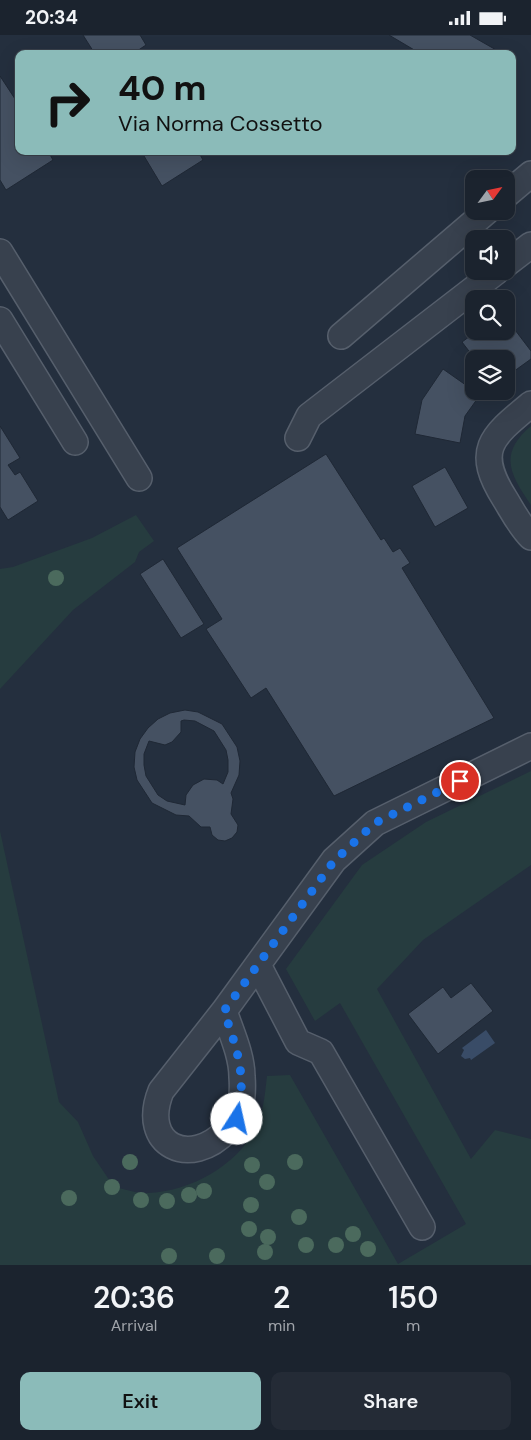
<!DOCTYPE html>
<style>
body{margin:0;font-family:"DM Sans",sans-serif;background:#242b36;color:#f1f3f6;height:100vh;display:flex;flex-direction:column;font-size:19px;white-space:nowrap}
*{box-sizing:border-box;margin:0}
p{font-size:16px;color:#a0a4aa}
.icon{flex:none;width:28px;height:28px;fill:none;stroke:currentColor;stroke-width:2;stroke-linecap:round;stroke-linejoin:round}
.map{position:relative;height:1230px;overflow:hidden}
.details{display:flex;flex-direction:column;background:#1b232e;flex:1}
.details>*{flex:none}
.top-card{position:absolute;left:15px;top:15px;width:501px;height:105px;border-radius:10px;box-shadow:0 5px 20px #0002,0 0 0 1px #39404a;background:#8bbbb9;color:#111;overflow:hidden}
.needle{width:32px;rotate:57deg}
.fabs{position:absolute;left:465px;top:135px;display:grid;gap:10px}
.fabs a{display:grid;place-items:center;width:50px;height:50px;border-radius:10px;background:#1b232e;box-shadow:0 5px 20px #0002,0 0 0 1px #39404a;font-size:25px}
.pin{position:absolute;display:grid;place-items:center;width:42px;height:42px;color:#fff;margin:-21px;border:2px solid #fff;border-radius:50%;box-shadow:0 1px 5px #0007}
.me{position:absolute;width:55px;margin:-28px;rotate:10deg;stroke-linejoin:round;filter:drop-shadow(0 0 4px #0008)}
.turn{display:flex;align-items:center;gap:18px;height:105px;padding:0 20px;font-size:22px}
.turn .icon{width:65px;height:65px;stroke-width:2.5}
.turn b{display:block;font-size:35px;line-height:42px}
.eta{display:flex;justify-content:space-evenly;align-items:center;height:85px;text-align:center}
.eta b{font-size:30px;font-weight:600;line-height:35px}
.primary-button{display:flex;gap:10px;margin-top:auto;padding:10px 20px}
.primary-button a{flex:1;height:58px;border-radius:10px;background:#8bbbb9;color:#111;font-size:20px;font-weight:600;line-height:58px;text-align:center}
.primary-button a+a{background:#242b36;color:#f1f3f6}
.status{display:flex;justify-content:space-between;align-items:center;height:35px;padding:0 25px;background:#1b232e;direction:ltr}
.status svg{height:14px;fill:currentColor}
.map>svg:first-child{display:block}
.green{fill:#263c3f}
.water{fill:#394c67}
.building{fill:#455162;stroke:#1f2835;fill-rule:evenodd}
.lines{fill:none;stroke-linecap:round;stroke-linejoin:round}
.minor-casing{stroke:#565f6c;stroke-width:28}
.minor{stroke:#38414e;stroke-width:25}
.tree{fill:#4b6a5d}
.route{stroke:#1a73e8;stroke-width:9;stroke-dasharray:0 16.2}
</style>
<div class="status"><b>20:34</b><svg viewBox="0 0 49 12"><path d="M0 12V9h3v3zM5 12V6h3v6zM10 12V3h3v9zM15 12V0h3v12zM26 1h20v11H26zM47 4h2v5h-2z"/></svg></div>
<div class="map">
<svg width="531" height="1230" viewBox="0 0 531 1230">
<rect width="100%" height="100%" fill="#242f3e"/>
<path class="green" d="M 531,391 L 531,470 C 510,439 498,419 531,391 Z
M 136,480 L 154,506 L 139,517 L 135,527 L 73,575 L 0,654 L 0,534 L 13,532 L 92,503 Z
M 531,736 L 531,830 L 423,905 L 377,954 L 471,1124 L 495,1095 L 531,1104 L 531,1230 L 0,1230 L 0,796 L 59,1067 L 78,1087 L 93,1121 L 114,1152 C 125,1154 138,1159 148,1158 C 191,1156 239,1130 257,1090 C 264,1074 265,1058 267,1041 L 290,1040 L 398,1229 L 466,1189 L 340,968 L 315,986 L 286,934 L 362,830 L 426,787 Z"/>
<path class="water" d="M 486,995 L 495,1008 L 471,1025 L 470,1023 L 465,1024 L 461,1021 L 464,1015 L 462,1013 Z"/>
<path class="building" d="M 83,0 L 140,0 L 146,10 L 137,16 L 138,19 L 95,19 Z
M 389,0 L 470,0 L 498,16 L 497,19 L 421,19 Z
M 0,41 L 19,70 L 19,116 L 48,116 L 53,125 L 6,155 L 0,145 Z
M 141,116 L 198,116 L 203,125 L 162,151 Z
M 506,283 L 531,316 L 531,324 L 506,342 L 506,324 L 475,324 L 462,307 L 477,296 L 506,296 Z
M 443,334 L 480,360 L 465,381 L 460,408 L 415,399 L 422,365 Z
M 0,391 L 20,423 L 8,430 L 15,440 L 20,437 L 38,466 L 8,485 L 0,472 Z
M 326,419 L 381,505 L 384,503 L 393,517 L 400,513 L 410,528 L 402,533 L 494,683 L 334,761 L 266,653 L 251,663 L 206,594 L 222,584 L 177,513 Z
M 445,432 L 468,473 L 435,492 L 412,451 Z
M 163,524 L 204,589 L 181,603 L 140,539 Z
M 185,675 L 198,677 L 222,689 L 237,712 L 240,726 L 239,740 L 231,758 L 233,764 L 231,779 L 238,790 L 237,797 L 232,803 L 225,806 L 218,805 L 212,800 L 210,792 L 201,792 L 189,781 L 176,780 L 152,768 L 137,745 L 134,732 L 135,717 L 140,704 L 148,693 L 158,684 L 170,678 ZM 184,685 L 195,686 L 214,696 L 226,715 L 228,725 L 228,737 L 223,749 L 217,745 L 204,744 L 193,750 L 186,760 L 185,770 L 167,766 L 158,760 L 146,741 L 144,730 L 144,719 L 149,706 L 165,710 L 172,707 L 181,697 L 181,686 Z
M 471,948 L 493,976 L 438,1019 L 408,979 L 443,952 L 451,963 Z"/>
<g class="lines">
<defs>
<path id="minor" d="M 506,160 L 531,139
M 0,217 L 139,443
M 506,229 L 531,210
M 0,285 L 75,407
M 341,301 L 487,176
M 531,369 C 491,402 474,415 505,464 C 513,477 520,491 531,502
M 298,403 L 309,381 L 497,236
M 258,930 L 298,1007 L 321,1017 L 422,1192
M 224,976 L 334,825 L 375,788 L 531,711
M 224,976 C 231,997 242,1020 242,1042 C 243,1054 242,1073 237,1084 C 235,1088 230,1092 227,1095 C 191,1134 139,1111 161,1056 Z"/>
</defs>
<use href="#minor" class="minor-casing"/>
<use href="#minor" class="minor"/>
</g>
<g class="tree">
<circle cx="56" cy="543" r="8"/>
<circle cx="130" cy="1127" r="8"/>
<circle cx="295" cy="1127" r="8"/>
<circle cx="252" cy="1130" r="8"/>
<circle cx="267" cy="1147" r="8"/>
<circle cx="112" cy="1152" r="8"/>
<circle cx="204" cy="1156" r="8"/>
<circle cx="189" cy="1160" r="8"/>
<circle cx="69" cy="1163" r="8"/>
<circle cx="141" cy="1165" r="8"/>
<circle cx="167" cy="1166" r="8"/>
<circle cx="251" cy="1170" r="8"/>
<circle cx="299" cy="1182" r="8"/>
<circle cx="249" cy="1194" r="8"/>
<circle cx="353" cy="1199" r="8"/>
<circle cx="268" cy="1202" r="8"/>
<circle cx="306" cy="1210" r="8"/>
<circle cx="336" cy="1210" r="8"/>
<circle cx="368" cy="1214" r="8"/>
<circle cx="265" cy="1217" r="8"/>
<circle cx="169" cy="1221" r="8"/>
<circle cx="217" cy="1221" r="8"/>
</g>
<g class="lines">
<path class="route" d="M 237,1084 C 247,1040 238,1018 224,976 L 334,826 L 375,788 L 460,746"/>
</g>
</svg>
<div class="fabs">
<a><svg class="needle" viewBox="-14 -14 28 28"><path d="M0-13l5 13h-10z" fill="#e53935"/><path d="M0 13l5-13h-10z" fill="#a0a4aa"/></svg></a>
<a><svg class="icon" aria-label="sound" viewBox="0 0 24 24"><path d="M4 9h4l5-4v14l-5-4H4zM17 9q2 3 0 6"/></svg></a>
<a><svg class="icon" aria-label="search" viewBox="0 0 24 24"><circle cx="10" cy="10" r="6"/><path d="M15 15l6 6"/></svg></a>
<a><svg class="icon" aria-label="layers" viewBox="0 0 24 24"><path d="M12 4l9 5-9 5-9-5zM3 14l9 5 9-5"/></svg></a>
</div>
<div class="pin" style="left:460px;top:746px;background:#d93025"><svg class="icon" aria-label="arrive" viewBox="0 0 24 24"><path d="M6 21V4h12l-3 4 3 4H6"/></svg></div>
<svg class="me" style="left:237px;top:1084px" viewBox="-20 -20 40 40"><circle r="19" fill="#fff"/><path d="M0-13L10 11 0 6-10 11z" fill="#1a73e8"/></svg>
<div class="top-card">
<div class="turn"><svg class="icon" aria-label="right" viewBox="0 0 24 24"><path d="M7 20v-9h11M14 6l5 5-5 5"/></svg><div><b>40 m</b>Via Norma Cossetto</div></div>
</div>
</div>
<section class="details">
<div class="eta">
<div><b>20:36</b><p>Arrival</p></div>
<div><b>2</b><p>min</p></div>
<div><b>150</b><p>m</p></div>
</div>
<div class="primary-button"><a>Exit</a><a>Share</a></div>
</section>
